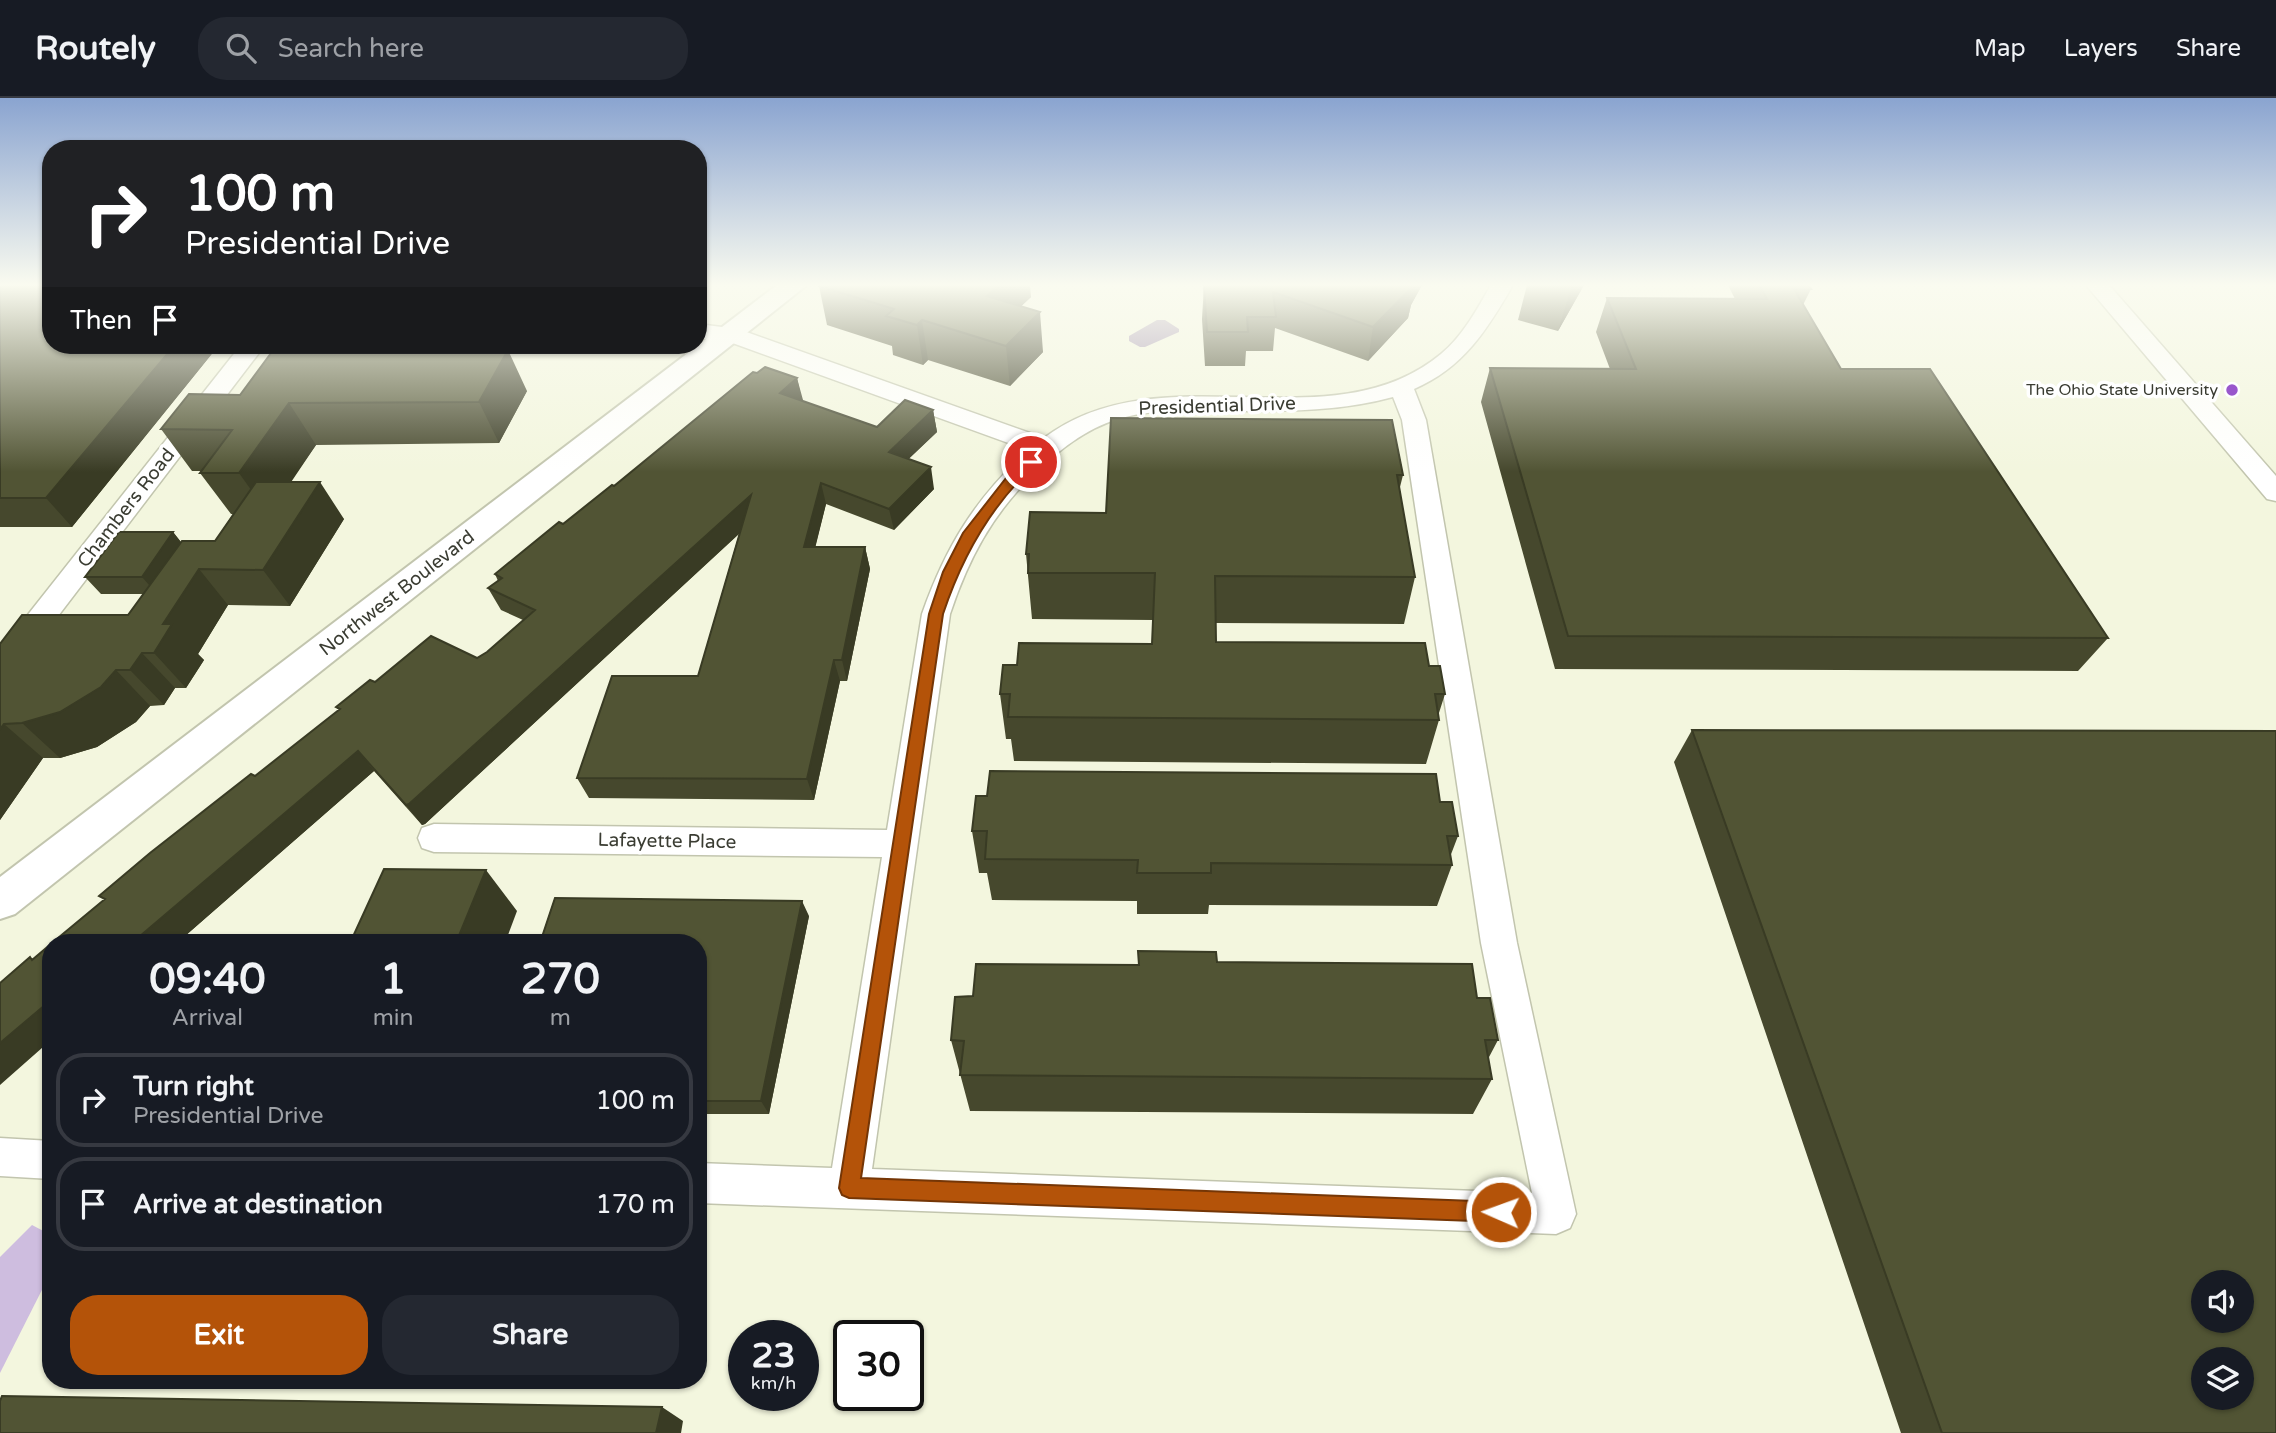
<!DOCTYPE html>
<style>
body{margin:0;font-family:"Varela Round",sans-serif;background:#242831;color:#f1f3f6;height:100vh;display:flex;flex-direction:column;font-size:26px;white-space:nowrap}
*{box-sizing:border-box;margin:0}
p{font-size:23px;color:#9ea1a6}
.icon{flex:none;width:38px;height:38px;fill:none;stroke:currentColor;stroke-width:2;stroke-linecap:round;stroke-linejoin:round}
.map{position:relative;flex:1;overflow:hidden}
.drawer{position:absolute;left:42px;top:836px;width:665px;height:455px;display:flex;flex-direction:column;background:#171b24;border-radius:28px;box-shadow:0 2px 5px #0004}
.drawer>*{flex:none}
.banner{position:absolute;left:42px;top:42px;width:665px;height:214px;border-radius:28px;box-shadow:0 2px 5px #0004;background:#202124;color:#fff;overflow:hidden}
.controls{position:absolute;left:2191px;top:1172px;display:grid;gap:14px}
.controls a{display:grid;place-items:center;width:63px;height:63px;border-radius:50%;background:#171b24;box-shadow:0 2px 5px #0004;font-size:35px}
.speed{position:absolute;left:728px;top:1222px;display:flex;gap:14px;font-size:35px;font-weight:700;text-align:center}
.speed>*{display:grid;place-content:center;width:91px;height:91px;border-radius:50%;background:#171b24;box-shadow:0 2px 5px #0004;line-height:1}
.speed small{font-size:18px;font-weight:400}
.speed .limit{border:4px solid #111;border-radius:10px;background:#fff;color:#111}
.pin{position:absolute;display:grid;place-items:center;width:60px;height:60px;color:#fff;margin:-30px;border:4px solid #fff;border-radius:50%;box-shadow:0 2px 7px #0007}
.me{position:absolute;width:77px;margin:-38px;rotate:272deg;stroke-linejoin:round;filter:drop-shadow(0 0 5px #0008)}
.turn{display:flex;align-items:center;gap:24px;height:147px;padding:0 28px;font-size:32px}
.turn .icon{width:91px;height:91px;stroke-width:2.5}
.turn b{display:block;font-size:49px;line-height:60px}
.then{display:flex;align-items:center;height:66px;padding:0 28px;background:#0003;gap:14px;font-size:26px}
.eta{display:flex;justify-content:space-evenly;align-items:center;height:119px;text-align:center}
.eta b{font-size:42px;font-weight:800;line-height:49px}
.cta{display:flex;gap:14px;margin-top:auto;padding:14px 28px}
.cta a{flex:1;height:80px;border-radius:28px;background:#b45309;color:#fff;font-size:28px;font-weight:800;line-height:80px;text-align:center}
.cta a+a{background:#242831;color:#f1f3f6}
ul{padding:0;list-style:none}
li{display:flex;align-items:center;gap:21px;height:94px;margin:0 14px 10px;padding:0 14px;border:4px solid #363941;border-radius:28px}
li div{flex:1}
li b{display:block;font-size:26px}
li em{font-style:normal}
header{display:flex;align-items:center;gap:42px;box-sizing:border-box;height:98px;padding:0 35px;background:#171b24;border-bottom:2px solid #363941}
header strong{font-size:33px}
nav{display:flex;gap:38px;margin-inline-start:auto;font-size:24px}
.search{width:490px;height:63px;background:#242831;display:flex;align-items:center;gap:18px;box-sizing:border-box;padding:0 24px;border-radius:28px;color:#9ea1a6;font-size:26px}
.map>svg:first-child{display:block}
.forest{fill:#cebddf}
.water{fill:#9d8dad}
.lines{fill:none;stroke-linecap:round;stroke-linejoin:round}
.street-casing{stroke:#c2c5ae;stroke-width:3}
.secondary-casing{stroke:#c2c5ae;stroke-width:4}
.street{fill:#fff;fill-rule:evenodd}
.secondary{fill:#fff;fill-rule:evenodd}
.wall{fill:#46482d}
.shaded-wall{fill:#393b24}
.building{fill:#515434;stroke:#393b24;stroke-width:2;fill-rule:evenodd}
.route{fill:#b45309;stroke:#753606;stroke-width:2}
.poi-dot{fill:#9957cc;stroke:#fff;stroke-width:2.5}
.labels{text-anchor:middle;dominant-baseline:central;stroke-width:7;stroke-linejoin:round;paint-order:stroke}
.far-poi-label{font-size:16px;fill:#3a3c32;stroke:#fff;text-anchor:end}
.street-label{font-size:19px;fill:#3a3c32;stroke:#fff}
</style>
<header>
<strong>Routely</strong>
<div class="search"><svg class="icon" aria-label="search" viewBox="0 0 24 24"><circle cx="10" cy="10" r="6"/><path d="M15 15l6 6"/></svg>Search here</div>
<nav><a>Map</a><a>Layers</a><a>Share</a></nav>
</header>
<div class="map">
<svg width="2276" height="1335" viewBox="0 0 2276 1335">
<rect width="100%" height="100%" fill="#f3f6de"/>
<path class="forest" d="M 32,1127 L 51,1137 L 51,1174 L 0,1275 L 0,1159 Z"/>
<path class="water" d="M 1157,222 L 1165,222 L 1179,231 L 1179,234 L 1145,249 L 1140,249 L 1129,243 L 1129,238 Z"/>
<g class="lines">
<defs>
<path id="street" d="M 1491,187 L 1513,187 C 1487,232 1463,270 1414,291 L 1426,322 L 1517,845 L 1576,1116 L 1570,1130 L 1556,1136 L 698,1105 L 698,1065 L 832,1070 L 882,759 L 434,754 L 422,750 L 418,740 L 422,730 L 434,726 L 887,732 L 922,516 C 946,448 975,401 1028,352 L 727,243 L 698,240 L 698,226 L 738,231 L 1044,340 C 1161,251 1330,348 1441,256 C 1463,238 1477,211 1491,187 ZM 1393,299 L 1402,322 L 1481,845 L 1532,1095 L 872,1071 L 950,516 C 968,462 992,416 1034,376 C 1058,353 1085,331 1118,321 C 1153,310 1192,312 1229,313 C 1284,313 1339,314 1393,299 Z
M 2086,187 L 2109,187 L 2276,378 L 2276,403 L 2267,401 Z
M 241,247 L 265,247 L 10,581 L 0,584 L 0,552 Z
M 0,1040 L 51,1043 L 51,1081 L 0,1078 Z"/>
<path id="secondary" d="M 777,187 L 807,187 L 15,816 L 0,821 L 0,779 Z"/>
</defs>
<use href="#street" class="street-casing"/>
<use href="#secondary" class="secondary-casing"/>
<use href="#street" class="street"/>
<use href="#secondary" class="secondary"/>
</g>
<path class="wall" d="M 0,187 L 51,247 L 219,247 L 72,429 L 0,429 Z
M 1204,187 L 1422,187 L 1411,207 L 1408,220 L 1368,263 L 1275,230 L 1273,253 L 1246,253 L 1245,268 L 1205,268 L 1202,221 Z
M 1527,187 L 1584,187 L 1558,233 L 1518,222 Z
M 1728,187 L 1808,187 L 1811,191 L 1803,207 L 1841,271 L 2108,540 L 2078,573 L 1555,571 L 1481,304 L 1490,270 L 1610,271 L 1596,234 L 1607,200 L 1735,201 Z
M 819,188 L 1031,199 L 1021,208 L 1043,254 L 1010,288 L 928,262 L 923,267 L 893,257 L 892,248 L 827,227 Z
M 757,275 L 797,280 L 802,303 L 877,329 L 933,312 L 937,334 L 908,361 L 934,391 L 894,432 L 826,406 L 815,449 L 865,449 L 870,471 L 847,583 L 840,583 L 814,702 L 589,700 L 577,680 L 698,578 L 739,436 L 425,726 L 422,727 L 374,673 L 177,845 L 52,845 L 255,678 L 339,612 L 336,609 L 375,584 L 477,560 L 487,554 L 523,522 L 501,512 L 488,490 L 498,483 L 495,476 L 614,388 Z
M 527,293 L 499,345 L 316,347 L 290,384 L 344,421 L 290,508 L 228,507 L 198,556 L 204,562 L 186,590 L 175,590 L 164,607 L 150,608 L 136,624 L 97,649 L 60,660 L 43,660 L 0,722 L 0,546 L 128,517 L 143,496 L 101,496 L 85,479 L 173,434 L 181,444 L 215,443 L 233,416 L 231,416 L 200,375 L 201,373 L 192,373 L 161,331 L 240,297 Z
M 1111,320 L 1403,377 L 1399,393 L 1415,479 L 1404,526 L 1216,525 L 1216,544 L 1429,568 L 1445,596 L 1438,618 L 1439,622 L 1426,666 L 1014,663 L 1011,641 L 1006,641 L 1000,596 L 1017,567 L 1152,546 L 1153,522 L 1032,521 L 1026,456 L 1106,415 Z
M 1692,632 L 2276,1335 L 1901,1335 L 1674,664 Z
M 1440,704 L 1458,738 L 1450,759 L 1452,767 L 1437,808 L 1209,807 L 1208,816 L 1137,816 L 1137,803 L 992,802 L 987,775 L 979,775 L 972,733 Z
M 809,818 L 769,1016 L 698,1016 L 698,845 Z
M 1217,864 L 1477,900 L 1498,942 L 1488,961 L 1492,981 L 1473,1016 L 970,1013 L 951,942 L 973,898 L 1138,867 Z"/>
<path class="shaded-wall" d="M 999,187 L 1030,187 L 1031,199 L 991,237 L 987,198 Z
M 1413,187 L 1422,187 L 1411,207 L 1408,220 L 1368,263 L 1373,229 Z
M 1572,187 L 1584,187 L 1558,233 Z
M 1040,214 L 1043,254 L 1010,288 L 1006,248 Z
M 922,222 L 928,262 L 923,267 L 917,227 Z
M 175,247 L 219,247 L 72,429 L 46,400 Z
M 508,252 L 527,293 L 499,345 L 479,304 Z
M 797,280 L 803,302 L 786,317 L 780,295 Z
M 289,305 L 316,347 L 269,417 L 239,375 Z
M 933,312 L 937,334 L 893,376 L 889,354 Z
M 931,369 L 934,391 L 894,432 L 889,411 Z
M 320,384 L 344,421 L 290,508 L 263,472 Z
M 821,385 L 826,406 L 810,471 L 804,449 Z
M 751,397 L 757,419 L 425,726 L 422,727 L 406,707 Z
M 173,434 L 187,452 L 157,496 L 142,479 Z
M 865,449 L 870,471 L 847,583 L 842,562 Z
M 199,471 L 228,507 L 198,556 L 204,562 L 186,590 L 154,555 L 163,526 Z
M 142,555 L 175,590 L 164,607 L 130,572 Z
M 834,562 L 840,583 L 814,702 L 807,681 Z
M 116,572 L 150,608 L 136,624 L 97,649 L 60,660 L 22,625 Z
M 4,626 L 43,660 L 0,722 L 0,631 Z
M 358,653 L 374,673 L 177,845 L 135,845 L 133,844 Z
M 486,772 L 517,813 L 505,845 L 456,845 Z
M 802,803 L 809,818 L 769,1016 L 761,1003 Z
M 125,839 L 133,845 L 117,845 Z
M 51,902 L 51,942 L 0,987 L 0,945 Z
M 662,1309 L 683,1323 L 681,1335 L 656,1335 Z"/>
<path class="building" d="M 0,187 L 51,187 L 51,247 L 175,247 L 46,400 L 0,400 Z
M 820,187 L 999,187 L 987,198 L 1040,214 L 1006,248 L 922,222 L 917,227 L 886,218 L 894,211 L 819,188 Z
M 1204,187 L 1414,187 L 1373,229 L 1273,194 L 1276,219 L 1247,219 L 1248,234 L 1207,234 Z
M 1759,187 L 1808,187 L 1811,191 L 1794,191 L 1841,271 L 1930,271 L 2108,540 L 1568,538 L 1490,270 L 1636,271 L 1607,200 L 1767,201 Z
M 277,247 L 502,247 L 508,252 L 479,304 L 289,305 L 239,375 L 200,375 L 232,332 L 161,331 L 189,296 L 240,297 Z
M 765,269 L 797,280 L 780,295 L 877,329 L 905,302 L 933,312 L 889,354 L 931,369 L 889,411 L 821,385 L 804,449 L 865,449 L 842,562 L 834,562 L 807,681 L 577,680 L 612,578 L 698,578 L 751,397 L 409,706 L 406,707 L 358,653 L 133,844 L 125,839 L 117,845 L 52,845 L 105,801 L 99,798 L 150,755 L 251,676 L 255,678 L 340,611 L 336,609 L 370,582 L 375,584 L 431,538 L 477,560 L 487,554 L 535,512 L 488,490 L 502,480 L 495,476 L 559,424 L 563,426 L 612,387 L 614,388 L 753,274 L 757,275 Z
M 1111,320 L 1392,322 L 1403,377 L 1397,377 L 1415,479 L 1215,478 L 1216,544 L 1425,545 L 1429,568 L 1440,568 L 1445,596 L 1435,596 L 1439,622 L 1008,619 L 1010,596 L 1000,596 L 1003,567 L 1017,567 L 1019,545 L 1152,546 L 1155,475 L 1028,475 L 1029,456 L 1026,456 L 1030,414 L 1106,415 Z
M 256,384 L 320,384 L 263,472 L 199,471 L 163,526 L 172,526 L 154,555 L 142,555 L 130,572 L 116,572 L 101,589 L 60,614 L 22,625 L 4,626 L 0,631 L 0,546 L 22,517 L 128,517 L 182,443 L 215,443 Z
M 119,434 L 173,434 L 142,479 L 85,479 Z
M 1692,632 L 2276,633 L 2276,1335 L 1942,1335 ZM 2203,1185 L 2242,1185 L 2242,1223 L 2203,1223 ZM 2203,1262 L 2242,1262 L 2242,1300 L 2203,1300 Z
M 990,673 L 1436,676 L 1440,704 L 1452,704 L 1458,738 L 1447,738 L 1452,767 L 1211,765 L 1211,775 L 1137,775 L 1138,762 L 985,761 L 987,733 L 972,733 L 976,698 L 987,698 Z
M 384,771 L 486,772 L 456,845 L 350,845 Z
M 555,800 L 802,803 L 761,1003 L 698,1003 L 698,845 L 540,845 Z
M 51,846 L 51,902 L 0,945 L 0,885 L 30,859 L 32,862 Z
M 1138,853 L 1216,854 L 1217,864 L 1472,866 L 1477,900 L 1490,900 L 1498,942 L 1485,942 L 1492,981 L 960,977 L 964,943 L 951,942 L 955,899 L 973,898 L 976,866 L 1139,867 Z
M 2,1298 L 662,1309 L 656,1335 L 0,1335 L 0,1303 Z"/>
<linearGradient id="sky" x2="0" y2="1"><stop stop-color="#8aa4d0"/><stop offset="0.5" stop-color="#fafbf0"/><stop offset="1" stop-color="#fafbf0" stop-opacity="0"/></linearGradient>
<rect width="2276" height="374" fill="url(#sky)"/>
<path class="route" d="M 1031,360 L 1035,361 L 1035,367 C 990,408 962,459 943,516 L 861,1080 L 1501,1104 L 1509,1107 L 1512,1114 L 1509,1121 L 1501,1124 L 849,1100 L 842,1097 L 839,1090 L 929,516 L 943,474 L 963,435 L 1010,375 Z"/>
<circle class="poi-dot" cx="2232" cy="292" r="7"/>
<g class="labels">
<g class="far-poi-label">
<text x="2218" y="292">The Ohio State University</text>
</g>
<g class="street-label">
<text transform="translate(1217 308) rotate(-2)">Presidential Drive</text>
<text transform="translate(126 410) rotate(-52)">Chambers Road</text>
<text transform="translate(397 495) rotate(-38)">Northwest Boulevard</text>
<text transform="translate(667 743) rotate(1)">Lafayette Place</text>
</g>
</g>
</svg>
<div class="controls">
<a><svg class="icon" aria-label="sound" viewBox="0 0 24 24"><path d="M4 9h4l5-4v14l-5-4H4zM17 9q2 3 0 6"/></svg></a>
<a><svg class="icon" aria-label="layers" viewBox="0 0 24 24"><path d="M12 4l9 5-9 5-9-5zM3 14l9 5 9-5"/></svg></a>
</div>
<div class="speed"><div>23<small>km/h</small></div><div class="limit">30</div></div>
<div class="pin" style="left:1031px;top:364px;background:#d93025"><svg class="icon" aria-label="arrive" viewBox="0 0 24 24"><path d="M6 21V4h12l-3 4 3 4H6"/></svg></div>
<svg class="me" style="left:1501px;top:1114px" viewBox="-20 -20 40 40"><circle r="17" fill="#b45309" stroke="#fff" stroke-width="3"/><path d="M0-11L8 9 0 5-8 9z" fill="#fff"/></svg>
<div class="banner">
<div class="turn"><svg class="icon" aria-label="right" viewBox="0 0 24 24"><path d="M7 20v-9h11M14 6l5 5-5 5"/></svg><div><b>100 m</b>Presidential Drive</div></div>
<div class="then">Then<svg class="icon" aria-label="arrive" viewBox="0 0 24 24"><path d="M6 21V4h12l-3 4 3 4H6"/></svg></div>
</div>
<section class="drawer">
<div class="eta">
<div><b>09:40</b><p>Arrival</p></div>
<div><b>1</b><p>min</p></div>
<div><b>270</b><p>m</p></div>
</div>
<ul>
<li><svg class="icon" aria-label="right" viewBox="0 0 24 24"><path d="M7 20v-9h11M14 6l5 5-5 5"/></svg><div><b>Turn right</b><p>Presidential Drive</p></div><em>100 m</em></li>
<li><svg class="icon" aria-label="arrive" viewBox="0 0 24 24"><path d="M6 21V4h12l-3 4 3 4H6"/></svg><div><b>Arrive at destination</b></div><em>170 m</em></li>
</ul>
<div class="cta"><a>Exit</a><a>Share</a></div>
</section>
</div>
